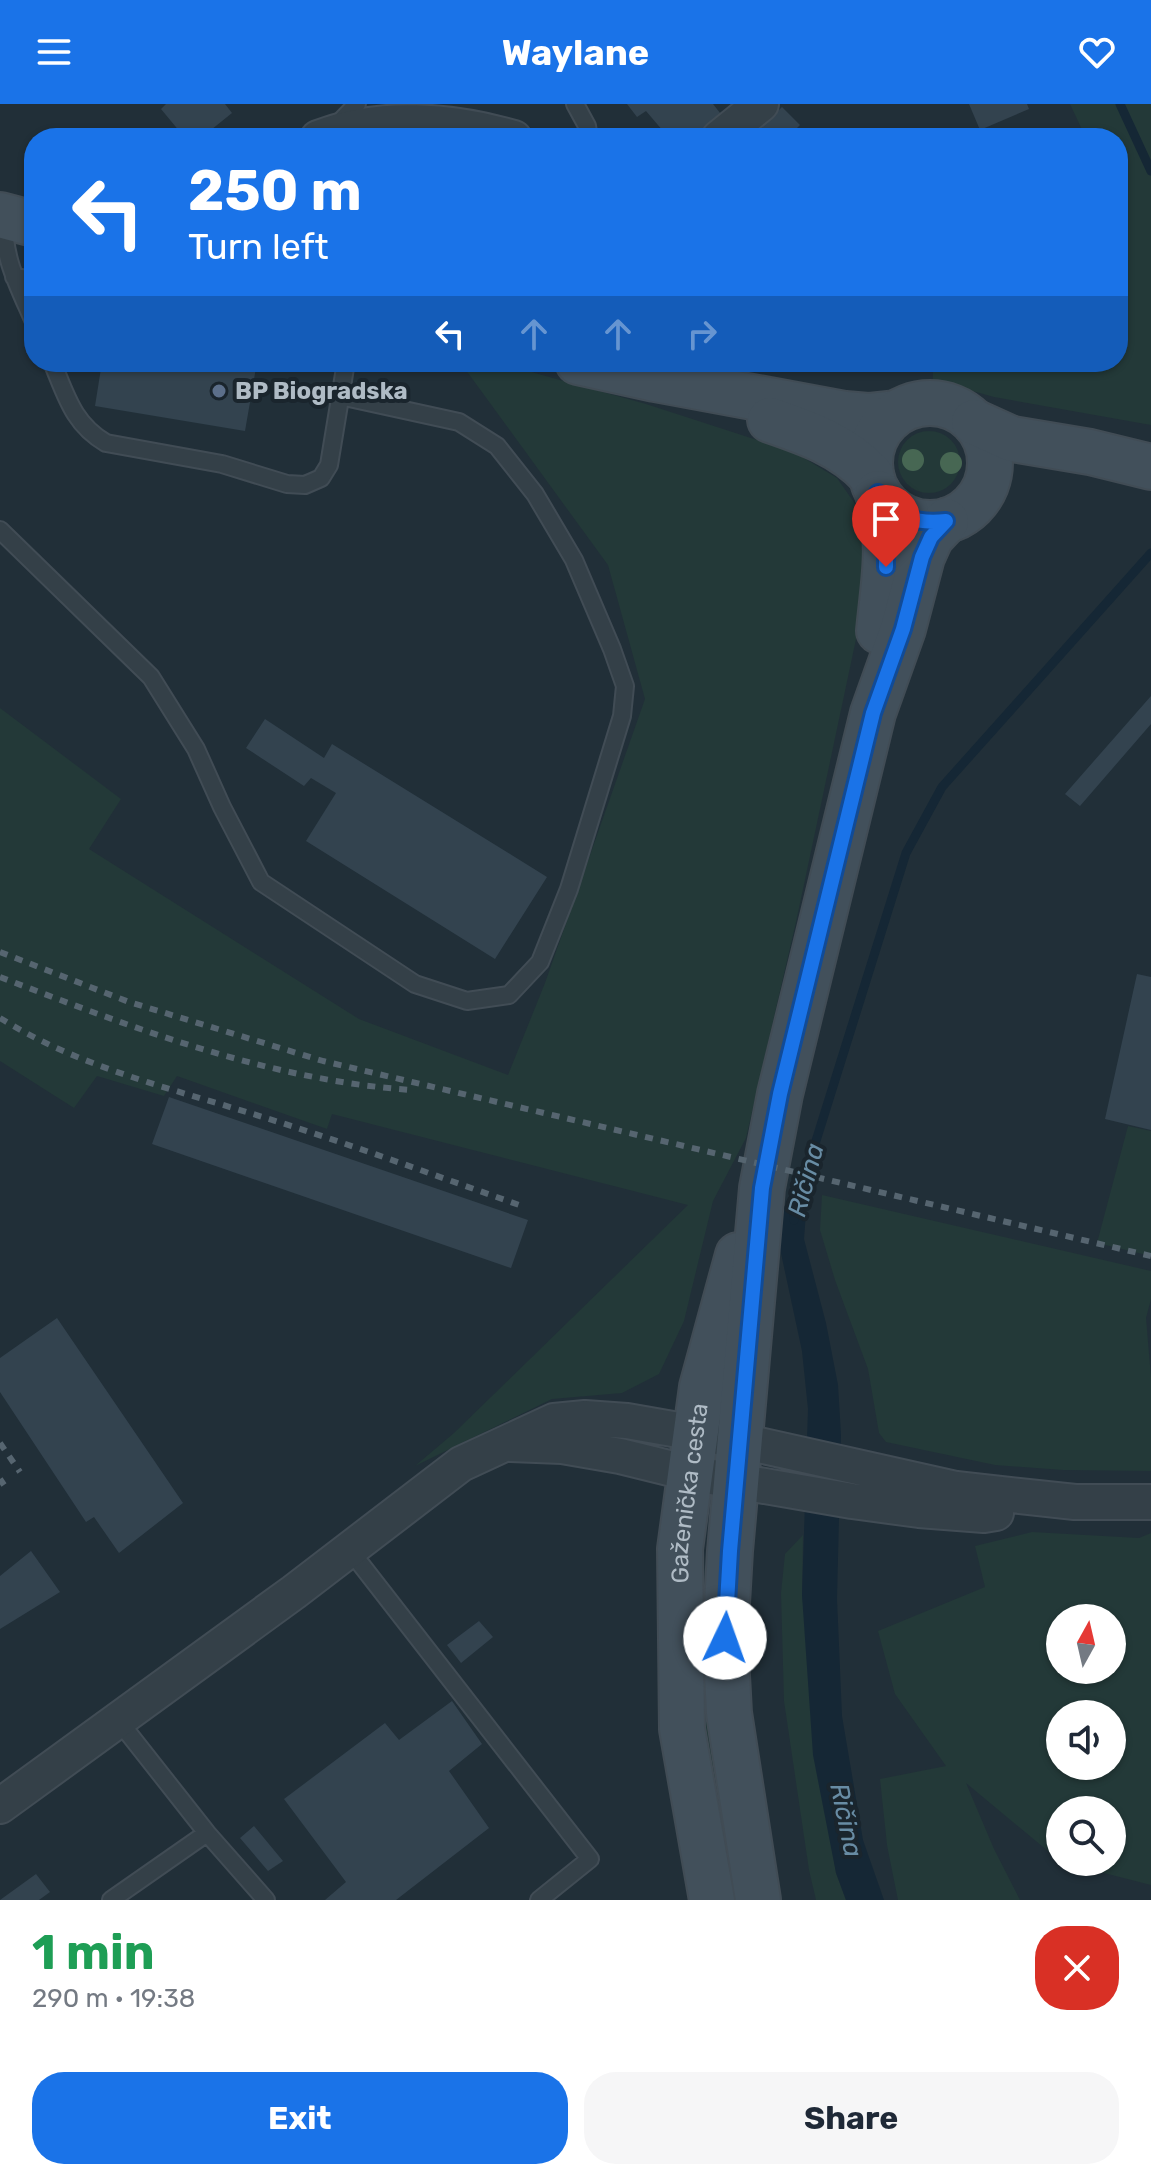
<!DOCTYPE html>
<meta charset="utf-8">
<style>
body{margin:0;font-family:Rubik,sans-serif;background:#f6f6f7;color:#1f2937;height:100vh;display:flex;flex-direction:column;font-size:30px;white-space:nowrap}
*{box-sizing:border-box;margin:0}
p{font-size:26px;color:#747a83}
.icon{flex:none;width:44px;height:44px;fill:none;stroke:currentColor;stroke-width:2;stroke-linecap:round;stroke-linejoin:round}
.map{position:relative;height:1796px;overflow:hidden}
.side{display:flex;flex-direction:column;background:#fff;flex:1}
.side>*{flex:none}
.hud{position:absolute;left:24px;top:24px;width:1104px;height:244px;border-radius:32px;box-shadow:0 2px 6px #0004;background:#1a73e8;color:#fff;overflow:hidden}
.needle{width:52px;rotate:8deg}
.buttons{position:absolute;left:1046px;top:1500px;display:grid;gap:16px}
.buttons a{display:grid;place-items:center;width:80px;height:80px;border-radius:50%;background:#fff;box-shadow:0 2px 6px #0004;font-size:40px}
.pin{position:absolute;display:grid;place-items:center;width:68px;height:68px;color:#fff;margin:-82px -34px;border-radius:50% 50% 50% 0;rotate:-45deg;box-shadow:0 0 8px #0007}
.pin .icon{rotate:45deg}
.me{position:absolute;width:88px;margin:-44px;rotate:3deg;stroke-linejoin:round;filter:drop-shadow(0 0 6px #0008)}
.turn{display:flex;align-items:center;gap:28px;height:168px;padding:0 32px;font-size:36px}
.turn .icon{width:104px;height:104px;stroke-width:2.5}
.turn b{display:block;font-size:56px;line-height:68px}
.lanes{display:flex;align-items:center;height:76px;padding:0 32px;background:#0003;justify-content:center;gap:40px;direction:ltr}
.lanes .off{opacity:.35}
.round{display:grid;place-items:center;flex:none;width:84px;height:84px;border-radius:32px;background:#f6f6f7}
.headline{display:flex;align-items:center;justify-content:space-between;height:136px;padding:0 32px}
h1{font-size:48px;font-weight:700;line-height:60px;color:#1e9e55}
.button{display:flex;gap:16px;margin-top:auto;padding:16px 32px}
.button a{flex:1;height:92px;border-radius:32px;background:#1a73e8;color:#fff;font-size:32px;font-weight:700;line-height:92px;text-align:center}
.button a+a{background:#f6f6f7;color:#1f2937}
header{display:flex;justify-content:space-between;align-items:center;height:104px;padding:0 32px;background:#1a73e8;color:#fff;font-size:36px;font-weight:700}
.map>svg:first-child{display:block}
.green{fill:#233938;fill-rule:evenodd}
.water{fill:#152735}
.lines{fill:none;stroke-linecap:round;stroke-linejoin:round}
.stream{stroke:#152735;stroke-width:9}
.building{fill:#33434f}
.service-casing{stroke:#414c55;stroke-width:20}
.minor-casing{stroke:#414c55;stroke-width:38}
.secondary-casing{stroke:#414c55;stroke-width:48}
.service{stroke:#344048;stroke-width:16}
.minor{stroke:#344048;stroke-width:34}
.secondary{stroke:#42505b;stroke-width:44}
.rail{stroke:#566570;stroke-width:6;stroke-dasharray:8 8;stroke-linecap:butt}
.tree{fill:#476753}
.route-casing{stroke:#114b97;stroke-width:20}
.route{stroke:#1a73e8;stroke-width:14}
.service-dot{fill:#5c6f8a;stroke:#1a252d;stroke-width:3}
.labels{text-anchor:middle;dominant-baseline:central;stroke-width:8;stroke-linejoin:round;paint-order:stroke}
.poi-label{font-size:24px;font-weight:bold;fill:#afbbc5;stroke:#1a252d;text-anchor:start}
.street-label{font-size:24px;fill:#afbbc5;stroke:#1a252d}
.water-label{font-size:26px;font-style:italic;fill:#688ca4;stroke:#1a252d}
</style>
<header><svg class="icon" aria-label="menu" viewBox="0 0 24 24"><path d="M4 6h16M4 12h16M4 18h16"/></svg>Waylane<svg class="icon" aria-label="heart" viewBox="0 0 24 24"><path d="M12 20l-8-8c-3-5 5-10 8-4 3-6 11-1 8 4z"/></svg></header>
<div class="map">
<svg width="1151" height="1796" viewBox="0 0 1151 1796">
<rect width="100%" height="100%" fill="#212f38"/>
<path class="green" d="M 1070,0 L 1151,0 L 1151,321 L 994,293 L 933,276 L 933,258 L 1118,258 L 1118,34 L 1081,34 L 1085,32 Z
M 460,258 L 495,258 L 646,300 L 794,348 L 837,374 L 858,404 L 870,437 L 869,474 L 796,818 L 746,1034 L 713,1097 L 684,1217 L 659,1270 L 622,1289 L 552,1295 L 415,1362 L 454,1329 L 688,1101 L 332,1010 L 327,1025 L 177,972 L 164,992 L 97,972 L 74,1004 L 0,957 L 0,604 L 121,695 L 89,745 L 359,915 L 508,971 L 545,879 L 645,595 L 608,461 Z
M898 358a31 31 0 1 1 62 0a31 31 0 1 1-62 0Z
M 1128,1022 L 1151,1027 L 1151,1152 L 1097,1139 Z
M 822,1091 L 1151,1167 L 1151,1195 L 1146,1214 L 1151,1273 L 1151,1367 L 1063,1366 L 995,1361 L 886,1338 L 879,1329 L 868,1265 L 835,1176 L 820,1126 Z
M 1032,1428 L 1139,1434 L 1151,1429 L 1151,1781 L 1061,1758 L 1112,1758 L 1112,1706 L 1060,1706 L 1060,1757 L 966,1679 L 994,1745 L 1020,1796 L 898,1796 L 887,1741 L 880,1675 L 946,1662 L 895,1590 L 878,1527 L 985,1483 L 975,1442 ZM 1060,1514 L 1112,1514 L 1112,1566 L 1060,1566 ZM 1112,1610 L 1112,1662 L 1060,1662 L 1060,1610 Z
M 803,1431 L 802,1491 L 836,1769 L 846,1796 L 816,1796 L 809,1766 L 784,1597 L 781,1489 L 785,1450 Z
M 694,1457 L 704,1458 L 707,1621 L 738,1796 L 726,1796 L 697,1624 Z"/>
<path class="water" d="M 778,1100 L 806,1108 L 804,1135 L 826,1219 L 838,1281 L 841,1331 L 837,1495 L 842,1612 L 863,1736 L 884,1796 L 846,1796 L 836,1769 L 813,1651 L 802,1491 L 808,1305 L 802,1247 L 779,1140 Z"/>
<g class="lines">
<path class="stream" d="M 1120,0 L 1151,67
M 794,1116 L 795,1104 L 906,749 L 942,683 L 1151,449"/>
</g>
<path class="building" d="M 166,0 L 225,0 L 232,9 L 201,34 L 185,34 L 161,5 Z
M 627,0 L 713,0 L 724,14 L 700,34 L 669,34 L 646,7 L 637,13 Z
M 969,0 L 1027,0 L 1029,5 L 980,26 Z
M 782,3 L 800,21 L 787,34 L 751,34 Z
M 102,258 L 257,258 L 245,327 L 95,302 Z
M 1151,592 L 1151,620 L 1080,702 L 1065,690 Z
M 265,615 L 324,654 L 332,640 L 547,773 L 495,855 L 306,737 L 336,689 L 311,674 L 304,682 L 246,644 Z
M 1137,870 L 1151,873 L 1151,1026 L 1105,1015 Z
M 169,993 L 528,1116 L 511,1164 L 152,1040 Z
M 57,1214 L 183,1399 L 119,1449 L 94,1413 L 86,1418 L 0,1288 L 0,1254 Z
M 31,1447 L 60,1488 L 0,1525 L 0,1472 Z
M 479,1517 L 493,1533 L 461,1559 L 447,1541 Z
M 452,1597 L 482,1640 L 449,1667 L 489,1724 L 396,1796 L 325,1796 L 346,1778 L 284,1695 L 385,1619 L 399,1636 Z
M 254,1722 L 283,1757 L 268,1767 L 240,1734 Z
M 36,1770 L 50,1788 L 39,1796 L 0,1796 Z"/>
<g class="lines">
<defs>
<path id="service" d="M 575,0 L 587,22 L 589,34
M 336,22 L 357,0
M 4,114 C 3,155 18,181 34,218
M 14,173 L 34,176
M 52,258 C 66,291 73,320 106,339 L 222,360 L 287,380 L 305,381 L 321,374 L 329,361 L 346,258
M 0,426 L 151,573 L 196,645 L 222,703 L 261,778 L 415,880 L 467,897 L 509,891 L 540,858 L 569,785 L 622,612 L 625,582 L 612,545 L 574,456 L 535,390 L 497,342 L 459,318 L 340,292
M 349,1445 L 590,1755 L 539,1796
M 118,1616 L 207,1729 L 266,1796
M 111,1796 L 207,1729"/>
<path id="minor" d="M 318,34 C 380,10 452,16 514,34
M 719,34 L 761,0
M 511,1340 L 562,1342 L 620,1352 L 689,1369 L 852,1397 L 919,1406 L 984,1411 L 996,1409
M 0,1702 L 294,1488 L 461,1360 L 554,1317 L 585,1314 L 627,1317 L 741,1337 L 956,1385 L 1075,1398 L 1151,1398"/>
<g id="secondary">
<path d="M 0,111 L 34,120"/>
<path d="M 578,258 L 655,275 L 845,310 L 868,312 L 896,309"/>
<circle cx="930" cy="359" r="60"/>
<path d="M 770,316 C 808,329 843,341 871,371"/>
<path d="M 974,318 L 1012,335 L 1090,348 L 1151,363"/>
<path d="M 878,389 C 892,442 884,474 879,527"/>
<path id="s1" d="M 712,1796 L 682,1625 L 680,1445 L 702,1283 L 738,1151"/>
<path d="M 758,1796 L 729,1609 L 725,1534 L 730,1447 L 762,1084 L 780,990 L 873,609 L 903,525 L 922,453 L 931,433 L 946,417"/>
</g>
</defs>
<use href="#service" class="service-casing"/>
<use href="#minor" class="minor-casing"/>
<use href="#secondary" class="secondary-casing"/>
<use href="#service" class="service"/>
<use href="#minor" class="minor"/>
<use href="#secondary" class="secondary"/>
<path class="rail" d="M 0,848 L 129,898 L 323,957 L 1151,1152
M 0,873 C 133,924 268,976 411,986
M 0,914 C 80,964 177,986 266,1014 C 353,1041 439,1073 525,1103
M 0,1339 L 20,1368
M 0,1375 L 4,1381"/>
</g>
<g class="tree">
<circle cx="913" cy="356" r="11"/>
<circle cx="951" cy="359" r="11"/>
</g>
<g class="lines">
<defs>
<path id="route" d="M 725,1534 L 730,1447 L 762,1084 L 780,990 L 873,609 L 903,525 L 922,453 L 931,433 L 946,417 C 914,420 898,414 878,389 L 886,419 L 886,463"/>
</defs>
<use href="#route" class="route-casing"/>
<use href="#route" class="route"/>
</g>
<circle class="service-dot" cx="219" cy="287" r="8"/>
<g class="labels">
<g class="poi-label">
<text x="235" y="287">BP Biogradska</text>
</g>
<g class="street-label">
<text stroke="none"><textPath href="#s1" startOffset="410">Gaženička cesta</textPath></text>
</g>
<g class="water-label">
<text transform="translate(806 1076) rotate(-75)">Ričina</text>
<text transform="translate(846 1716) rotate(78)">Ričina</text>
</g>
</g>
</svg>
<div class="buttons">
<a><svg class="needle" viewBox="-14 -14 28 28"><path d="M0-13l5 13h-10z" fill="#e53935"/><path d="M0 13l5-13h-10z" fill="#747a83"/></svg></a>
<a><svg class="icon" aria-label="sound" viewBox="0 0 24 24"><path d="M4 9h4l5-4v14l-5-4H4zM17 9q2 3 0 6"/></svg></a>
<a><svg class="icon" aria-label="search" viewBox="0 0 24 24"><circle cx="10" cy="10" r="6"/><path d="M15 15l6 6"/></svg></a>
</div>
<div class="pin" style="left:886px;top:463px;background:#d93025"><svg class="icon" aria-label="arrive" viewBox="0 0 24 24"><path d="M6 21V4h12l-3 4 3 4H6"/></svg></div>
<svg class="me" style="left:725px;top:1534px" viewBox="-20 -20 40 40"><circle r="19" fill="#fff"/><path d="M0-13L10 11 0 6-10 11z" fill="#1a73e8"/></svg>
<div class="hud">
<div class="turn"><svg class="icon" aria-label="left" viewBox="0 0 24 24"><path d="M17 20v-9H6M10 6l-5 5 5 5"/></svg><div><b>250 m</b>Turn left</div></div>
<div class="lanes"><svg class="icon" aria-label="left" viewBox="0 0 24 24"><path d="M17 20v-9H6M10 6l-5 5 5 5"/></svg><svg class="icon off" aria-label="ahead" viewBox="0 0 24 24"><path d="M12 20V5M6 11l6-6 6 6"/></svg><svg class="icon off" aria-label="ahead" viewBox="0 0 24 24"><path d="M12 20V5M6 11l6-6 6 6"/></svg><svg class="icon off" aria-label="right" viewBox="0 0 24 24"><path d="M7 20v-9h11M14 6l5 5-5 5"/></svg></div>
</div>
</div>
<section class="side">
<div class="headline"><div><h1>1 min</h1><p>290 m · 19:38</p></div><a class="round" style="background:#d93025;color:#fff"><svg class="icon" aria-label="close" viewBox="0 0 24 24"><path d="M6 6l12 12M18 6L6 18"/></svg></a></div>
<div class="button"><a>Exit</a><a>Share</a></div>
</section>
